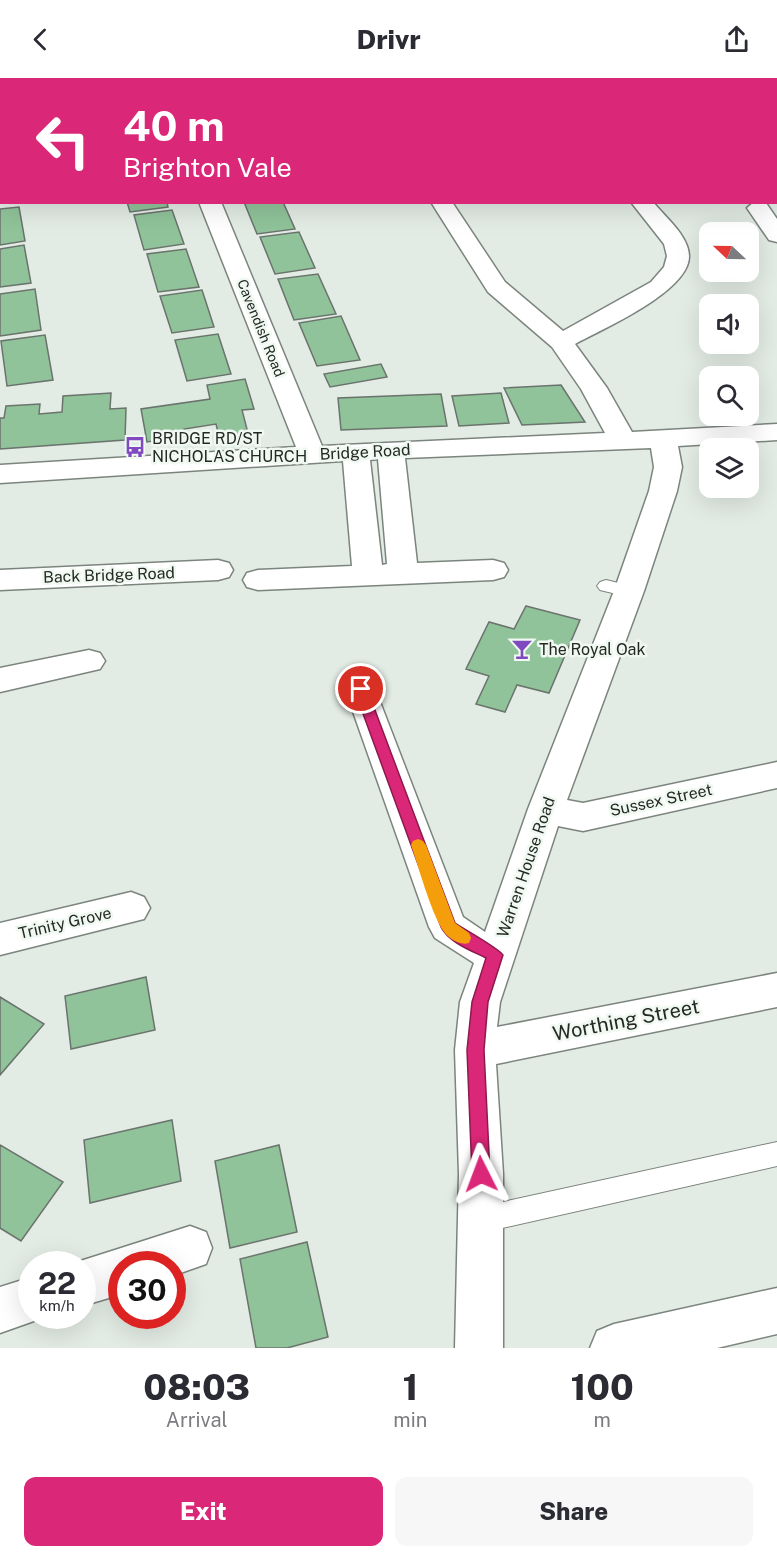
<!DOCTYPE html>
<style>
body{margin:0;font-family:"Public Sans",sans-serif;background:#f7f7f7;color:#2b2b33;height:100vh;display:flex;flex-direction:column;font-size:22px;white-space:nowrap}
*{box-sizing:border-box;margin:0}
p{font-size:20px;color:#7c7c81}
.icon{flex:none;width:33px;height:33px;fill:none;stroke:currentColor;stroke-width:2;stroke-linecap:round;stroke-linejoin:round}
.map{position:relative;height:1270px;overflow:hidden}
.sheet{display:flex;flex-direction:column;background:#fff;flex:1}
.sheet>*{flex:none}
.guide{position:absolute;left:0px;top:0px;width:777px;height:126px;box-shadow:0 6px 24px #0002;background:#db2777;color:#fff;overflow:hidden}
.needle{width:39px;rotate:292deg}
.tools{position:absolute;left:699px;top:144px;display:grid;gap:12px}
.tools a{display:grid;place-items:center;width:60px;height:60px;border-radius:12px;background:#fff;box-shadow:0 6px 24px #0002;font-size:30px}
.speed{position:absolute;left:18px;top:1173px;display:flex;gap:12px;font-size:30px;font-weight:700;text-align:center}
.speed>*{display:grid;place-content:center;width:78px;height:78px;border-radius:50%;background:#fff;box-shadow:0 6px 24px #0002;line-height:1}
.speed small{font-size:15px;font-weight:400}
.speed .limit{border:9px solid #d22;background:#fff;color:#111}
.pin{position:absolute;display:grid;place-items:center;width:51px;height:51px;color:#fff;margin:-26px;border:3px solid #fff;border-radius:50%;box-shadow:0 2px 6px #0007}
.me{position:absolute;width:66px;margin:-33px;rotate:357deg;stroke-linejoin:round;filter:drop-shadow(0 0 4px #0008)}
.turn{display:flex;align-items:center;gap:21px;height:126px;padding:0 24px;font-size:27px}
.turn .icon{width:78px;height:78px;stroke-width:2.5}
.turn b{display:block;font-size:42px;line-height:51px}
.eta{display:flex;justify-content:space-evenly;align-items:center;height:102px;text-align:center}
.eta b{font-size:36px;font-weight:800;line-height:42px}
.action{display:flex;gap:12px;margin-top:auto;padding:12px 24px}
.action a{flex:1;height:69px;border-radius:12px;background:#db2777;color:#fff;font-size:24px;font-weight:800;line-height:69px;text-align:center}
.action a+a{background:#f7f7f7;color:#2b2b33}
header{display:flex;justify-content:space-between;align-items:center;height:78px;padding:0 24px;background:#fff;font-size:27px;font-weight:800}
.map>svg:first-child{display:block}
.building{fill:#90c39a;stroke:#6b736d;stroke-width:1.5}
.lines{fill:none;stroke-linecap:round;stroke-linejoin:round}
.lane-casing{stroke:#7c847e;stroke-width:2}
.street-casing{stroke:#7c847e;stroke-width:3}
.lane{fill:#fff;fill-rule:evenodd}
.street{fill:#fff;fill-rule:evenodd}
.route{fill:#db2777;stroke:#8e194d;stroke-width:1.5}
.slow{fill:#f59e0b}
.labels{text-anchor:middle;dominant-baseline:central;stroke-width:5;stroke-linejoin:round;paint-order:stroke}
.far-street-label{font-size:14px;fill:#252825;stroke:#eff8f1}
.poi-label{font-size:16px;fill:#252825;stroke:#eff8f1;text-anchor:start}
.street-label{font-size:16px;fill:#252825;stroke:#eff8f1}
.near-street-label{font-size:20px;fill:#252825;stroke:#eff8f1}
</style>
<header><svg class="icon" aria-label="back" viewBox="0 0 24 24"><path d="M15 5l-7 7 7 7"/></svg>Drivr<svg class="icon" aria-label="share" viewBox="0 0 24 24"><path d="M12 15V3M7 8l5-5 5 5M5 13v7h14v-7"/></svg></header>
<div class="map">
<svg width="777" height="1270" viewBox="0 0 777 1270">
<rect width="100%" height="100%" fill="#e2ebe4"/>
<path class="building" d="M 127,124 L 167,124 L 168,129 L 130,134 Z
M 244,124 L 283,124 L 295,151 L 257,156 Z
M 19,129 L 25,163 L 0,167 L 0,131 Z
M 172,132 L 184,166 L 144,172 L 134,137 Z
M 299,154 L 315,190 L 275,196 L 260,159 Z
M 24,167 L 31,205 L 0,209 L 0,171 Z
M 186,171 L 199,209 L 158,214 L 147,176 Z
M 318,196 L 336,236 L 294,242 L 278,201 Z
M 35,211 L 41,252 L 0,258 L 0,216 Z
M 202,212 L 214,249 L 172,255 L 160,218 Z
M 341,238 L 360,282 L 317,288 L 299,245 Z
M 218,256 L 231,296 L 187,303 L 175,262 Z
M 45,257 L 53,302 L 7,308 L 1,263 Z
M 381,286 L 387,299 L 330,309 L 324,296 Z
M 245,301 L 254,331 L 242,332 L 248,355 L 219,359 L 216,346 L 184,351 L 186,358 L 147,364 L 141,331 L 210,321 L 207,307 Z
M 561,307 L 585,344 L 522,347 L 504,310 Z
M 111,315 L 110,331 L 126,330 L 125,362 L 0,371 L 0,340 L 4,340 L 6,328 L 40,326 L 39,336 L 62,334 L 63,318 Z
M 501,315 L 509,345 L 459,348 L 452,318 Z
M 441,316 L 447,348 L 341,352 L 338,320 Z
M 526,528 L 580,542 L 549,615 L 517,607 L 505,634 L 476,626 L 489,598 L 466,591 L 489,544 L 514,551 Z
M 146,899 L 155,952 L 71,971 L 65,918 Z
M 0,919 L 44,946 L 0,997 Z
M 172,1042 L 181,1103 L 90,1125 L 84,1062 Z
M 0,1067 L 63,1104 L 21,1163 L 0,1150 Z
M 279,1067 L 297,1154 L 230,1170 L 215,1083 Z
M 307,1164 L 328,1259 L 287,1270 L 256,1270 L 240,1181 Z"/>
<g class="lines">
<defs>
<path id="lane" d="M 606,502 L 635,509 L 638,513 L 635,517 L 629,519 L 600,512 L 597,508 L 600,504 Z
M 777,1064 L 777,1088 L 480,1155 L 471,1151 L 467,1142 L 471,1133 L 480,1129 Z"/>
<path id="street" d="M 150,0 L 168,0 L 169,2 L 150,2 Z
M 392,0 L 430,0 L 391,2 Z
M 534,0 L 553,0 L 554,2 L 535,2 Z
M 776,59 L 777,59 L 777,71 L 776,71 Z
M 199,124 L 221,124 L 322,368 L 605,355 L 581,311 L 552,269 L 488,214 L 431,124 L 452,124 L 505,204 L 563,253 L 651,204 L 664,189 L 667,178 L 664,166 L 631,124 L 653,124 C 665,139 689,158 689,178 C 690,213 603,251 575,266 L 607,310 L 632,354 L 777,346 L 777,362 L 678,368 L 682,389 L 677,413 L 644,513 L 567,722 L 583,725 L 777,684 L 777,710 L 583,753 L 558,748 L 500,924 L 497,949 L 777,895 L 777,929 L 496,986 L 503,1096 L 503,1270 L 455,1270 L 459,1096 L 455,972 L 460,924 L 474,885 L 435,860 L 429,849 L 345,611 L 350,603 L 361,599 L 372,603 L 463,839 L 485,854 L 528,731 L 614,513 L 649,413 L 654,389 L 651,370 L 405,380 L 417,485 L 493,482 L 504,485 L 508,492 L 504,499 L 493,502 L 258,512 L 247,509 L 243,502 L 247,495 L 258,492 L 352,488 L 343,383 L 0,405 L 0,387 L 296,369 ZM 378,381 L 387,486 L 382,487 L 370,382 Z
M 754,124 L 766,125 L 777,141 L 777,164 L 769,162 L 747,130 Z
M 218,482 L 229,485 L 233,492 L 229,499 L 218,502 L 0,512 L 0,492 Z
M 89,572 L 100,575 L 105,583 L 100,591 L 0,614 L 0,590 Z
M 131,814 L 144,819 L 150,830 L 144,841 L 0,877 L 0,845 Z
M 190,1148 L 206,1154 L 212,1170 L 206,1186 L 172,1198 L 172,1186 L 122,1186 L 122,1216 L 82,1228 L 82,1186 L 71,1186 Z
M 32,1199 L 32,1238 L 48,1238 L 0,1255 L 0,1209 Z
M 777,1210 L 777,1256 L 717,1270 L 590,1270 L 597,1253 L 614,1246 Z"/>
</defs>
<use href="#lane" class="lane-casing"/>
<use href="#street" class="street-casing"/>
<use href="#lane" class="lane"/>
<use href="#street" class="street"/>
</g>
<path class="route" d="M 361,606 L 367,611 L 455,845 C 464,851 500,871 503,877 L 488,924 L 484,972 L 490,1096 L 487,1102 L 481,1105 L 475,1102 L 472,1096 L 467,972 L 472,924 L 486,880 C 472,873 448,864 441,849 L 354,611 Z"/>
<path class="slow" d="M 418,761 L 423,763 L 426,767 L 455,845 L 469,855 L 471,860 L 469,865 C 460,868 447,860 442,851 C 430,831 419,790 411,767 L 413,763 Z"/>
<defs>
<symbol id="bus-bare" viewBox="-9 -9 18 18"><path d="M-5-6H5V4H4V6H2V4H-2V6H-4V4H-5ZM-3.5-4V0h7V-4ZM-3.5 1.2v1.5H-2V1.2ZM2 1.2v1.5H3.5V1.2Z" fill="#8049c0" stroke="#eff8f1" stroke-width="2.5" paint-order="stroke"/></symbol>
<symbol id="bar-bare" viewBox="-9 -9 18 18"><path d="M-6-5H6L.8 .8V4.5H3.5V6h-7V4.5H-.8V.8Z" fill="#8049c0" stroke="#eff8f1" stroke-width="2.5" paint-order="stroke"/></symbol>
</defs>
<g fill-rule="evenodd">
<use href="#bus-bare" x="120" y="354" width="30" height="30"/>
<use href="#bar-bare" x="507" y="556" width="30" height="30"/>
</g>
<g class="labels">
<g class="far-street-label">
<text transform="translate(261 250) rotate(68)">Cavendish Road</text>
</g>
<g class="poi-label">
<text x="152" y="360">BRIDGE RD/ST<tspan x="152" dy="18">NICHOLAS CHURCH</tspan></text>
<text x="539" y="571">The Royal Oak</text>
</g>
<g class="street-label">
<text transform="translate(365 374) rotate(-3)">Bridge Road</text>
<text transform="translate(109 497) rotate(-2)">Back Bridge Road</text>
<text transform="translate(661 722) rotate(-12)">Sussex Street</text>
<text transform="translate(526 789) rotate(-71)">Warren House Road</text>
<text transform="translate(65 845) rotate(-13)">Trinity Grove</text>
</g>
<g class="near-street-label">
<text transform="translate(626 942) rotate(-11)">Worthing Street</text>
</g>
</g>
</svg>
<div class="tools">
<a><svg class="needle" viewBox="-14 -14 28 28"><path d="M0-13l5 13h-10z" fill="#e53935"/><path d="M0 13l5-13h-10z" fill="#7c7c81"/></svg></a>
<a><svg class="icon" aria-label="sound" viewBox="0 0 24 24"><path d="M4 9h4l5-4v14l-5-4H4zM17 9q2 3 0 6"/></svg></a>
<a><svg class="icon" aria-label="search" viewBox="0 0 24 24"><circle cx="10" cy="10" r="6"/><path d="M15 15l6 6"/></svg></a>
<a><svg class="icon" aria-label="layers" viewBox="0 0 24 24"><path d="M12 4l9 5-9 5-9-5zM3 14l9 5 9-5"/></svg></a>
</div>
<div class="speed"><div>22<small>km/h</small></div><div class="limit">30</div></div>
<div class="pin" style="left:361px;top:611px;background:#d93025"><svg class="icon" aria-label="arrive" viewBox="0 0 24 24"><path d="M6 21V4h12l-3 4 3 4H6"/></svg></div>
<svg class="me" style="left:481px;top:1096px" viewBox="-20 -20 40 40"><path d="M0-17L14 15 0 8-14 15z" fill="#db2777" stroke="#fff" stroke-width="4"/></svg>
<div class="guide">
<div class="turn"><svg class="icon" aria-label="left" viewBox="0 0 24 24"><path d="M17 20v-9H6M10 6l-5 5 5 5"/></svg><div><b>40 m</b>Brighton Vale</div></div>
</div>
</div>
<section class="sheet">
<div class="eta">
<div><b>08:03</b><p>Arrival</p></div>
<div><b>1</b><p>min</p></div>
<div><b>100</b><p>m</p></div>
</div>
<div class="action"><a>Exit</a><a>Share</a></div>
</section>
